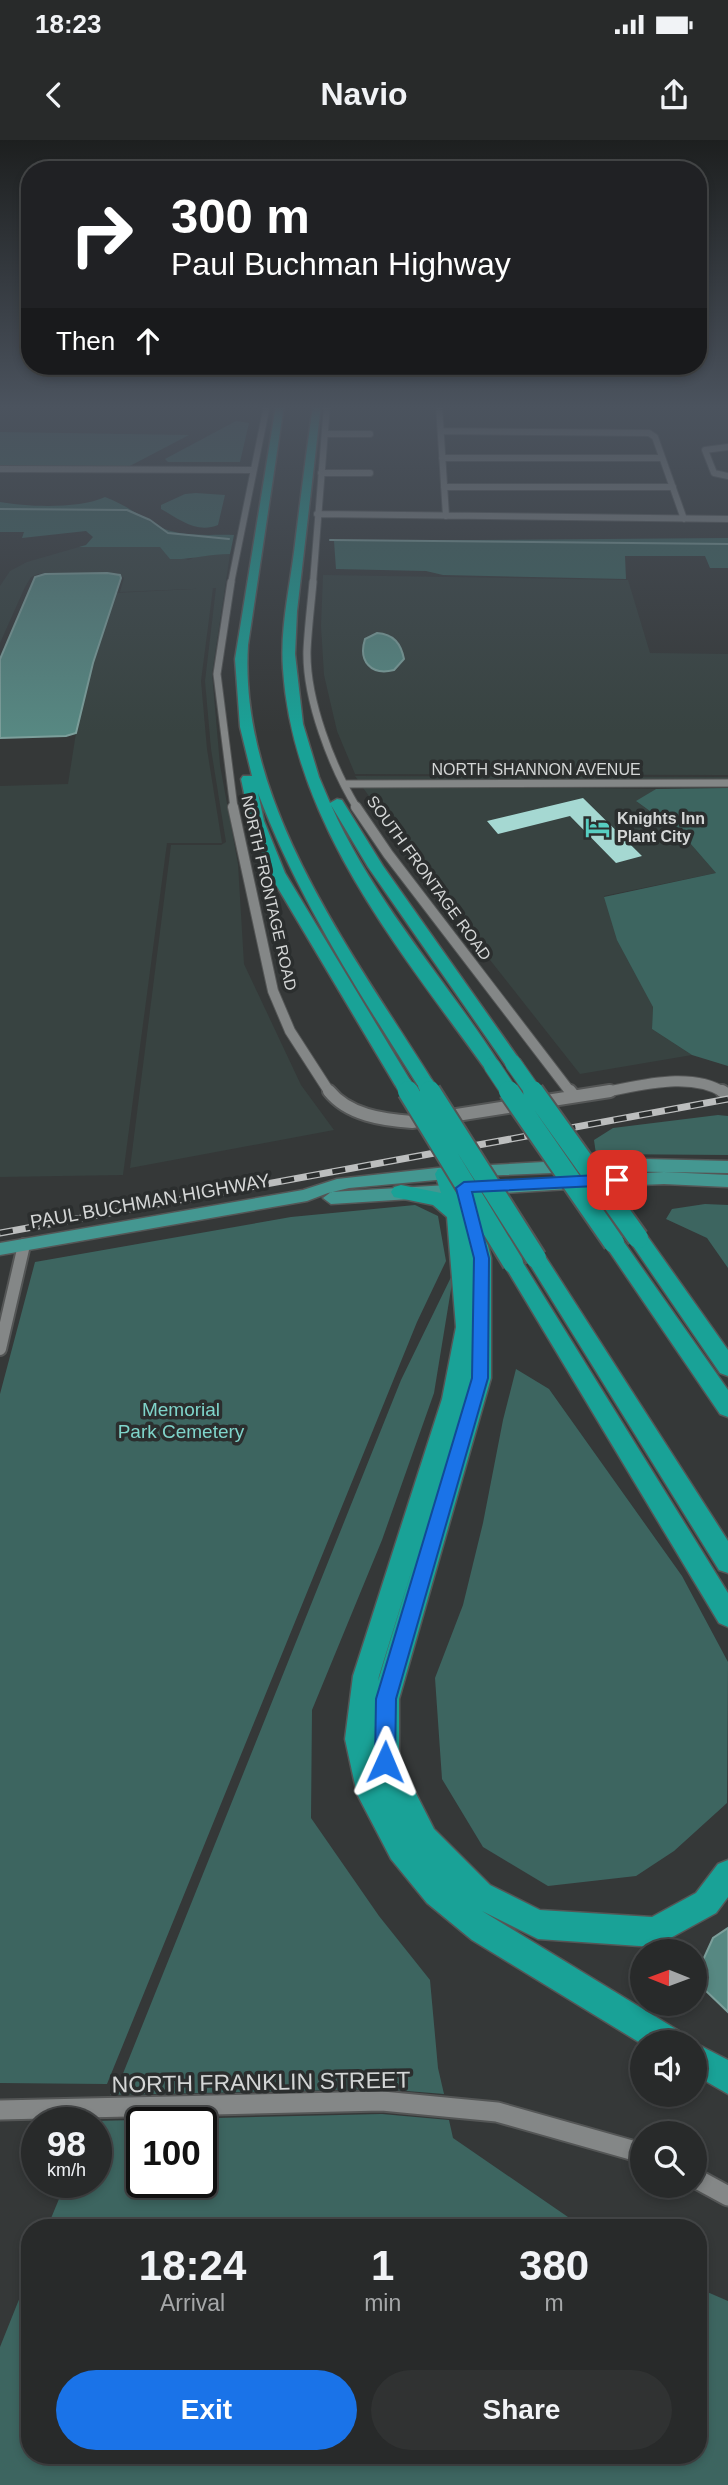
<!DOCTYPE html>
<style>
body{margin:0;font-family:Helvetica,sans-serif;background:#303232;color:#f1f3f6;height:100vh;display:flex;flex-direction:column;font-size:26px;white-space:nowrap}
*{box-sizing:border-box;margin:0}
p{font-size:23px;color:#a5a7a8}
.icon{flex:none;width:38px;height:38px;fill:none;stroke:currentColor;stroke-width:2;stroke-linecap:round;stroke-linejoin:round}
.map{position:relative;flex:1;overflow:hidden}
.drawer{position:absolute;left:21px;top:2079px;width:686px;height:245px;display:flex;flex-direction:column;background:#282a2a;border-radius:28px;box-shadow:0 4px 10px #0003,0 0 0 2px #444647}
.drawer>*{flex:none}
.banner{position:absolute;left:21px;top:21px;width:686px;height:214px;border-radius:28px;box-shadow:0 4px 10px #0003,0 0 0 2px #444647;background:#202124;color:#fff;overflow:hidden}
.needle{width:46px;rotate:271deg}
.fabs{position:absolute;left:630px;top:1799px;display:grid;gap:14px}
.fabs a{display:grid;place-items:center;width:77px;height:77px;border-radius:50%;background:#282a2a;box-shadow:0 4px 10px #0003,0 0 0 2px #444647;font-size:35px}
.speed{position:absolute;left:21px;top:1967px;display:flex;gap:14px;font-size:35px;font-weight:700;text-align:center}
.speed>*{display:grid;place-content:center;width:91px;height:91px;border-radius:50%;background:#282a2a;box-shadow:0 4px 10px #0003,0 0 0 2px #444647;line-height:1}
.speed small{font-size:18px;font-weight:400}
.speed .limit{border:4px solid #111;border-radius:10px;background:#fff;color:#111}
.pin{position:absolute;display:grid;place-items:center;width:60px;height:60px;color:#fff;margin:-30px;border-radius:14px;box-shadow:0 4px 10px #0006}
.me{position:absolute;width:77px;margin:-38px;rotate:1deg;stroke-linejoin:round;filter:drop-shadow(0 0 5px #0008)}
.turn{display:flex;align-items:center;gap:24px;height:147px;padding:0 35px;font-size:32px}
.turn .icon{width:91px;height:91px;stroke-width:2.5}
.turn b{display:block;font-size:49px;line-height:60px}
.then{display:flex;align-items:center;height:66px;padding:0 35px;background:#0003;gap:14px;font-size:26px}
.eta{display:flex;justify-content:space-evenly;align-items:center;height:119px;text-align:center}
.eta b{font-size:42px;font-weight:800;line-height:49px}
.primary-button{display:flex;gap:14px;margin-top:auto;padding:14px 35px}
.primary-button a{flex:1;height:80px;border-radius:42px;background:#1a73e8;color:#fff;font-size:28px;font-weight:800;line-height:80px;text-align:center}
.primary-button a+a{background:#303232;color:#f1f3f6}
.status{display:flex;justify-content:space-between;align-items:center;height:49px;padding:0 35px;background:#282a2a;direction:ltr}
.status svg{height:19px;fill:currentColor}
header{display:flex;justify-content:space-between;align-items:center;height:91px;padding:0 35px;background:#282a2a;font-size:32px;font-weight:800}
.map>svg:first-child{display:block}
.built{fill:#384341}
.green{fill:#3d6560;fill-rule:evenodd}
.water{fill:#578882;stroke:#7c9f9b;stroke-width:2}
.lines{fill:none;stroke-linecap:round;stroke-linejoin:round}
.stream{stroke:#7c9f9b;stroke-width:2}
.building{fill:#a5d8d2}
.minor-far4-casing{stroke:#545656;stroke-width:8}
.minor-far3-casing{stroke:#545656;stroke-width:9}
.minor-far2-casing{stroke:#545656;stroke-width:12}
.minor-far1-casing{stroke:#545656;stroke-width:16}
.minor-casing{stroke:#545656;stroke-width:23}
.major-casing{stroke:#545656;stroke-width:3}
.highway-casing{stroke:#545656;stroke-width:3}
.minor-far4{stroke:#848787;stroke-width:6}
.minor-far3{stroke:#848787;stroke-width:7}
.minor-far2{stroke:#848787;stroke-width:10}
.minor-far1{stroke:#848787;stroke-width:12}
.minor{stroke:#848787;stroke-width:19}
.major{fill:#449791;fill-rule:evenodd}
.highway{fill:#19a297;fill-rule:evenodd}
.rail-casing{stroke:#bcbebe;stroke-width:7}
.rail{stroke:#2b2e2e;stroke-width:4.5;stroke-dasharray:13;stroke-linecap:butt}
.highway-bridge-far1-casing{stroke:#545656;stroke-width:18;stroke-linecap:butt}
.highway-bridge-casing{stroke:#545656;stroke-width:24;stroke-linecap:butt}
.highway-bridge-far1{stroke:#19a297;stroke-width:16}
.highway-bridge{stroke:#19a297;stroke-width:20}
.route{fill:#1a73e8;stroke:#114b97;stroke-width:2}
.labels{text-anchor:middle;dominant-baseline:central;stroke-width:7;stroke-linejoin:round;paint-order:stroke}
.far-street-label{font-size:16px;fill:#d4d6d6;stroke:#2b2e2e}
.far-poi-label{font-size:16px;font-weight:bold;fill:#d4d6d6;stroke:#2b2e2e;text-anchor:start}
.street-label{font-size:19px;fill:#d4d6d6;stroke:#2b2e2e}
.park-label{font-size:19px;fill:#7fd4ca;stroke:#2b2e2e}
.near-street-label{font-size:23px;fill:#d4d6d6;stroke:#2b2e2e}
</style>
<div class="status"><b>18:23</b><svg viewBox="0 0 49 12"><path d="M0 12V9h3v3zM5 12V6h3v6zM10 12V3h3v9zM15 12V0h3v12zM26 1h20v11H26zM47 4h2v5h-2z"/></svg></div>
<header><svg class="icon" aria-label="back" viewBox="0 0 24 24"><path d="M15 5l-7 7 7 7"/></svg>Navio<svg class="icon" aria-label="share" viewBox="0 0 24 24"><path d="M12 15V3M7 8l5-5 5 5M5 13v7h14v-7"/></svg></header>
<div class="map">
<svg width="728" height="2345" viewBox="0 0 728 2345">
<rect width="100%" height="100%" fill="#353838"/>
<path class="built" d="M 79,407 L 160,407 L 188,420 L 203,414 L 230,414 L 212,534 L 220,625 L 238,724 L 244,824 L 301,945 L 334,990 L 130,1028 L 171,705 L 221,705 L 226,702 L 211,609 L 205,541 L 216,448 L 120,452 L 124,438 L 118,433 L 38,434 L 31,437 L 25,447 L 0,503 L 0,446 L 10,431 L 27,422 Z
M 323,435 L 628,440 L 650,513 L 728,514 L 728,635 L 355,634 L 337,591 L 324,535 L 321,486 Z
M 213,448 L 201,541 L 207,609 L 222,703 L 167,703 L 123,1035 L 0,1037 L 0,646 L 68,644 L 76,593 L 93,523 L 115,453 Z
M 355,636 L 728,637 L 728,640 L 358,640 Z
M 361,645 L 656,649 L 637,662 L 683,695 L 716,733 L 604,756 L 653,867 L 652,889 L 692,915 L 580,934 L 449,768 Z"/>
<path class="green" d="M 236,281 L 249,283 L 240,322 L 168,322 L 165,319 Z
M 0,292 L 189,295 L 126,328 L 0,328 Z
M 196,353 L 225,355 L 218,385 C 197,394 179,379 161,369 L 161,365 L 185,354 Z
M 105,357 C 124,364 140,376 158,386 C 181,398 209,394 234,395 L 230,414 C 209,414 190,420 170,419 L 160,407 L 79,407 L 86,405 L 93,397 L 86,391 L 22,398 L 24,392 L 0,392 L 0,362 C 28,367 79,369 105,357 Z
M 728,398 L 728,428 L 710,428 L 705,416 L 625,416 L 626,439 L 443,435 L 426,431 L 336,429 L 334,401 Z
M 728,648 L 728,926 L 692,915 L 652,889 L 653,867 L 617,800 L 604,757 L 716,733 L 683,695 L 636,661 L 656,649 Z
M 718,975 L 728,976 L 728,1015 L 596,1014 L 594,1000 L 613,988 Z
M 705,1064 L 728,1065 L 728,1128 L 707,1098 L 666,1079 L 672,1069 Z
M 415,1065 L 438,1076 L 446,1121 L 417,1182 L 107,1944 L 0,1943 L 0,1254 L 35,1122 L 291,1077 Z
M 454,1131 L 434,1253 L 382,1400 L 312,1570 L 311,1678 L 379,1776 L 430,1840 L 438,1928 L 444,1954 L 382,1949 L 110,1955 L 120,1941 L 401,1240 Z
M 516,1229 L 549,1249 L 682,1436 L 728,1522 L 727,1663 L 674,1711 L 636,1736 L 548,1746 L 483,1707 L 442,1639 L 435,1538 L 463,1465 L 483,1383 L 503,1280 Z
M 382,1974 L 449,1980 L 453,1998 L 584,2088 L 47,2088 L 66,2042 L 96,2042 L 94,1981 ZM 142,1983 L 201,1983 L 201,2042 L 142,2042 Z
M 30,2132 L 30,2315 L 698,2315 L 698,2148 L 728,2161 L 728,2345 L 0,2345 L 0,2207 Z"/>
<path class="water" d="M 107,433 L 120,435 L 121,438 L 93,523 L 76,593 L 66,596 L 0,598 L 0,519 L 35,437 L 45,434 Z
M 377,493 C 394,494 401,504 404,519 L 394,530 C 371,536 358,521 365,499 Z
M 728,1788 L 728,1872 L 706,1851 L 698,1831 L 713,1798 Z"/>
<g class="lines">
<path class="stream" d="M 0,369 L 127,370 L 150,380 L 168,393 L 229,399
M 330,400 L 728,404"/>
</g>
<path class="building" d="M 583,658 L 642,716 L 616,723 L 570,676 L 498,694 L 487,681 Z"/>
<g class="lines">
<defs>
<path id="minor-far4" d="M 439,265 L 446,376
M 441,291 L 649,293 L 655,297 L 684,379
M 325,294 L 370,294
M 728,307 L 705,310 L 714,333 L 728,336
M 442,318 L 662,318
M 0,329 L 252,330
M 321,333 L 370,333
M 444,347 L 673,347
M 317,374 L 728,379
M 231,443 L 267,265
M 313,443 L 327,265"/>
<path id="minor-far3" d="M 231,442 L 217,534 L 234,668
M 313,442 C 311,465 308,488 307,511 C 306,560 332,627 357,668
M 344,644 L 728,643"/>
<path id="minor-far2" d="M 233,667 L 273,851 L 290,891 L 330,953
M 356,667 L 388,714 L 571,953
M 598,953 C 637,947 689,930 725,953"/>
<path id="minor-far1" d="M 329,951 C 348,975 383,980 412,982 L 610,951
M 570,951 L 573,955
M 722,951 L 728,955
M 0,1209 L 24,1105"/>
<path id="minor" d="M 0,1970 L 382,1961 L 497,1972 L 642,2013
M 695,2038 L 728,2056"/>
<path id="major" d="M 645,1019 L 728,1021 L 728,1033 L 603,1031 L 479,1036 L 349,1048 L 328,1053 L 307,1061 L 0,1115 L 0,1103 L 303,1050 L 337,1039 L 437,1028 L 562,1021 Z
M 664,1032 L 728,1035 L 728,1047 L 664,1044 L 617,1046 L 331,1064 L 323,1058 L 331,1052 Z"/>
<path id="highway" d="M 276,265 L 284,265 L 248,505 C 238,665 355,816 435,945 L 426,951 L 420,949 C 360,854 298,759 258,653 L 264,681 L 285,733 L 413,945 L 410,949 L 398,949 L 395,945 L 269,733 L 250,681 L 241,639 L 243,636 L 252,636 L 240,587 L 235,519 Z
M 313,265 L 321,265 L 297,471 L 295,514 L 303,584 L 319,637 L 330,663 L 337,659 L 342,660 L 383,726 L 519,919 L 522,923 L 519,927 L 507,927 L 368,727 L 331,665 C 374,762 444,837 501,926 L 492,932 L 486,930 C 399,809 293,683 283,529 C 280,490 289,451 294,412 C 300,363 306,314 313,265 Z
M 445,1027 L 452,1029 L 461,1055 L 474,1055 L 477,1060 L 491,1118 L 491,1238 L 399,1559 L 399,1620 L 434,1689 L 490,1745 L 540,1770 L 652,1777 L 696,1753 L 718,1724 L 728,1720 L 728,1757 L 716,1773 L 654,1807 L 538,1799 L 482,1771 L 679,1891 L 683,1902 L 642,1904 L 472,1800 L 427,1763 L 391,1719 L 357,1654 L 345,1599 L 353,1536 L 442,1259 L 456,1187 L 447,1077 L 433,1065 L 394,1057 L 391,1052 L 394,1047 L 401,1045 L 441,1053 L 435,1034 L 438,1029 ZM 414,1423 L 378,1541 L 379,1536 Z
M 638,1091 L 645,1093 L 728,1210 L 728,1236 L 720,1233 L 631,1103 L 628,1098 L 631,1093 Z
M 614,1096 L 621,1098 L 728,1250 L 728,1277 L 720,1274 L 607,1108 L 604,1103 L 607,1098 Z
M 536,1110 L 543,1113 L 728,1401 L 728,1433 L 719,1430 L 529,1123 L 526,1118 L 529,1113 Z
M 513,1115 L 520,1118 L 728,1453 L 728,1487 L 719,1483 L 503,1123 L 506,1118 Z
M 695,1903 L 728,1920 L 728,1954 L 695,1935 Z"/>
</defs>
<use href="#minor-far4" class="minor-far4-casing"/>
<use href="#minor-far3" class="minor-far3-casing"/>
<use href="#minor-far2" class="minor-far2-casing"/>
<use href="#minor-far1" class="minor-far1-casing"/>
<use href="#minor" class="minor-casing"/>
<use href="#major" class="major-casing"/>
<use href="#highway" class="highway-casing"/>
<use href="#minor-far4" class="minor-far4"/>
<use href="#minor-far3" class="minor-far3"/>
<use href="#minor-far2" class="minor-far2"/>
<use href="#minor-far1" class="minor-far1"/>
<use href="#minor" class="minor"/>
<use href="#major" class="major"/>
<use href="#highway" class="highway"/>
<defs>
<path id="rail" d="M 0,1093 L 728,959"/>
</defs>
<use href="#rail" class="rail-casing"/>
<use href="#rail" class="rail"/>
<defs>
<path id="highway-bridge-far1" d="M 513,923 L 534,953
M 492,926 L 510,953
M 404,945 L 409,953
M 426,945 L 431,953"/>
<path id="highway-bridge" d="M 408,951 L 513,1123
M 430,951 L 536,1118
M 509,951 L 614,1103
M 533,951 L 638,1098"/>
</defs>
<use href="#highway-bridge-far1" class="highway-bridge-far1-casing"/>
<use href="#highway-bridge" class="highway-bridge-casing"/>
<use href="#highway-bridge-far1" class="highway-bridge-far1"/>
<use href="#highway-bridge" class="highway-bridge"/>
</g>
<linearGradient id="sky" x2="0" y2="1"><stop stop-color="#1d1f1f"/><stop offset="0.45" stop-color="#4b535e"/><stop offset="1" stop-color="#4b535e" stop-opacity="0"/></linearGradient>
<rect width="728" height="593" fill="url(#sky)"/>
<path class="route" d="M 617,1034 L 624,1040 L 617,1045 L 472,1052 L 489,1118 L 488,1238 L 396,1559 L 395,1622 L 392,1629 L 385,1632 L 378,1629 L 375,1622 L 376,1559 L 472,1238 L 474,1118 L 456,1048 L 464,1042 Z"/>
<defs>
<symbol id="hotel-bare" viewBox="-9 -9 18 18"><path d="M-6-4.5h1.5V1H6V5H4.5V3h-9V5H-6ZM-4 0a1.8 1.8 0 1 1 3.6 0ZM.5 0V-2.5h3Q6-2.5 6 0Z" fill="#57cec2" stroke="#2b2e2e" stroke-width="2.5" paint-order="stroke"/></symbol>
</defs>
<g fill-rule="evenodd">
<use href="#hotel-bare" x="580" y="670" width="35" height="35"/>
</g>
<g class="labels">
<g class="far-street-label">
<text x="536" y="629">NORTH SHANNON AVENUE</text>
<text transform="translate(429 738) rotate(54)">SOUTH FRONTAGE ROAD</text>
<text transform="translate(269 753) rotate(77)">NORTH FRONTAGE ROAD</text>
</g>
<g class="far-poi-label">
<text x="617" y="678">Knights Inn<tspan x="617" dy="18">Plant City</tspan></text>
</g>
<g class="street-label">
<text transform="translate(150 1061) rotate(-10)">PAUL BUCHMAN HIGHWAY</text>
</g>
<g class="park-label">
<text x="181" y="1269">Memorial<tspan x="181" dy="22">Park Cemetery</tspan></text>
</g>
<g class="near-street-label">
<text transform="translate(261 1942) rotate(-1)">NORTH FRANKLIN STREET</text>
</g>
</g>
</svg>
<div class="fabs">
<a><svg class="needle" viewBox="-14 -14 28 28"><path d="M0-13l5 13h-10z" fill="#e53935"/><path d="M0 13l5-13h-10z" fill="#a5a7a8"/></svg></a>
<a><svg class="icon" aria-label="sound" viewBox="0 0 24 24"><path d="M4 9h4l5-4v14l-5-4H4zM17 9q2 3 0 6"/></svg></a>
<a><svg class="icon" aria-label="search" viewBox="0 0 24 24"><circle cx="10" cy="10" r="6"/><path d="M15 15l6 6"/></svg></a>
</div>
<div class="speed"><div>98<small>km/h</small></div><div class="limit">100</div></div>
<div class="pin" style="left:617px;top:1040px;background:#d93025"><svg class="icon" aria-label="arrive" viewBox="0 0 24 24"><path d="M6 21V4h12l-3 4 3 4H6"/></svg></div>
<svg class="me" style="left:385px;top:1622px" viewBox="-20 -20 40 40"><path d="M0-17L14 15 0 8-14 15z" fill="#1a73e8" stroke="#fff" stroke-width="4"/></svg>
<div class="banner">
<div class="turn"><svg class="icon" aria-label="right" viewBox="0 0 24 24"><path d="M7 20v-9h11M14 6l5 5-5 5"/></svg><div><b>300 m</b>Paul Buchman Highway</div></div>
<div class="then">Then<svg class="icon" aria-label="ahead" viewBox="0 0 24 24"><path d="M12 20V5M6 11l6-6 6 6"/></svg></div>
</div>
<section class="drawer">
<div class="eta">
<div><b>18:24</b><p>Arrival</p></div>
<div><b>1</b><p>min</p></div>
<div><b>380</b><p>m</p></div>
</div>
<div class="primary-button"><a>Exit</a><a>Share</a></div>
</section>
</div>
